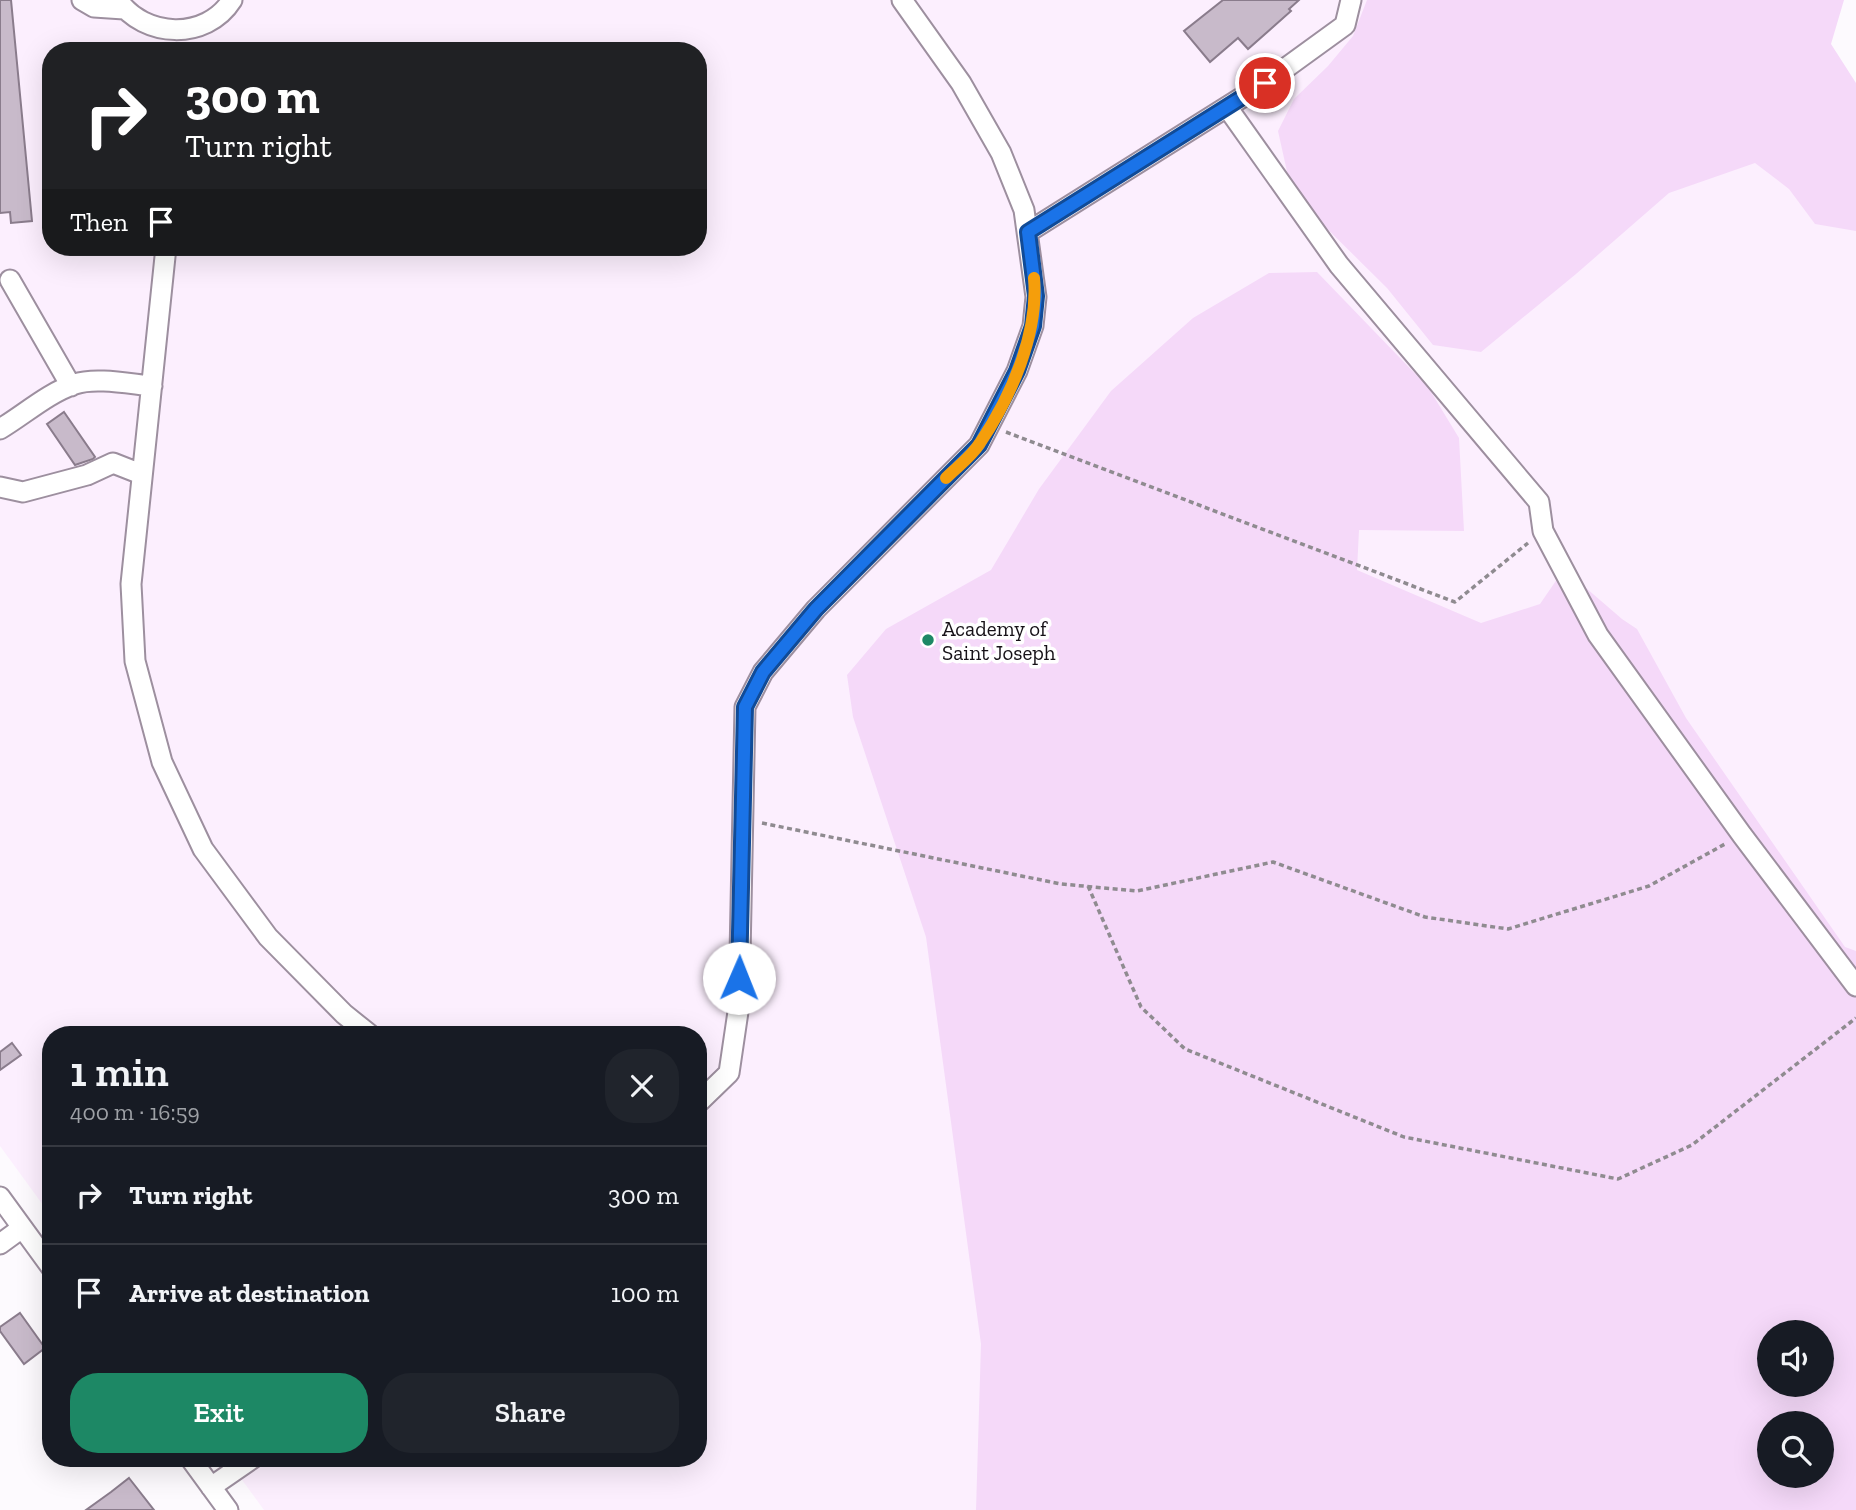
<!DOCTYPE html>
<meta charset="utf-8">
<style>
body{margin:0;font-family:"Zilla Slab",serif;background:#20242c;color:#f1f3f6;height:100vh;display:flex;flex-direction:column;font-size:26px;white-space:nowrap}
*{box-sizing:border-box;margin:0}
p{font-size:23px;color:#9ea1a6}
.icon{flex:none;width:38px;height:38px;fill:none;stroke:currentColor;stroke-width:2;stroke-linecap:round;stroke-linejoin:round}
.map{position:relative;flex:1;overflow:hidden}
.drawer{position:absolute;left:42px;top:1026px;width:665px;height:441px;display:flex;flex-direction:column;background:#171b24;border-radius:28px;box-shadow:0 7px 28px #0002}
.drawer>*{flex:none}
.hud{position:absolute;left:42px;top:42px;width:665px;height:214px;border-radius:28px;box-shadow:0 7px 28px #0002;background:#202124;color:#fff;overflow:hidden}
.buttons{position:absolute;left:1757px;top:1320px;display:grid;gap:14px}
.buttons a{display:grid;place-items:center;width:77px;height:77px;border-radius:50%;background:#171b24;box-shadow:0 7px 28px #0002;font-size:35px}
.pin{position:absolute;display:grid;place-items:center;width:60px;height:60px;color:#fff;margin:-30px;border:4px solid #fff;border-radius:50%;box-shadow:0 2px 7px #0007}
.me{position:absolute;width:77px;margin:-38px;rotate:1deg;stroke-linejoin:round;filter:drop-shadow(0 0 5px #0008)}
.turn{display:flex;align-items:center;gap:24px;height:147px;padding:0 28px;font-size:32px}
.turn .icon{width:91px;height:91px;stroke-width:2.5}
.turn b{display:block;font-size:49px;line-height:60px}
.then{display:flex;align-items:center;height:66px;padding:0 28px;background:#0003;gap:14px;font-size:26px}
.round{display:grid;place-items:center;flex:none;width:74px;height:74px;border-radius:28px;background:#20242c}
.summary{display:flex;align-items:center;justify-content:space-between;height:119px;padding:0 28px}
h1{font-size:42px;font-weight:600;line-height:52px}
.button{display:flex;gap:14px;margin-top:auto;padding:14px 28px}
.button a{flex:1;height:80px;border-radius:28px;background:#1d8865;color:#fff;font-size:28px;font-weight:600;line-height:80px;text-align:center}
.button a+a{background:#20242c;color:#f1f3f6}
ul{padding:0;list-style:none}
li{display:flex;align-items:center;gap:21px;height:98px;padding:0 28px;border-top:2px solid #363941}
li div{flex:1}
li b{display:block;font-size:26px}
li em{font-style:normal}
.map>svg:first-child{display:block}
.built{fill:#fceffe;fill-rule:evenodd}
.green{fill:#f5d9f9;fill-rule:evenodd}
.building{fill:#c8baca;stroke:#8a7c8c;stroke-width:2}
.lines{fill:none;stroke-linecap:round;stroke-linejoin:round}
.minor-casing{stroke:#9d8f9f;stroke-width:23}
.path{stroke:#8f8b90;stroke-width:3.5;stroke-dasharray:5 3.5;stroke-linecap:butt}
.minor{stroke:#fff;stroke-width:19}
.route-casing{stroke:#114b97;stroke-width:18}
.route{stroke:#1a73e8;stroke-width:12}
.slow{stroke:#f59e0b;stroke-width:12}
.poi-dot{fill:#1d8865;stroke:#fff;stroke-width:2.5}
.labels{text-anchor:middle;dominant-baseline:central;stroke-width:7;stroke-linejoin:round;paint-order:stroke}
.poi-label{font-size:21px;fill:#161117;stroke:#fff;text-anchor:start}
</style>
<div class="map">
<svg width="1856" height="1510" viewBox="0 0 1856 1510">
<rect width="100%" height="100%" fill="#fdfafe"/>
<path class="built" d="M 0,0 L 1778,0 L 1856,109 L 1856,1510 L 264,1510 L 226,1458 L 698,1458 L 698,1034 L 51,1034 L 51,1216 L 0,1146 ZM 51,51 L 698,51 L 698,247 L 51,247 ZM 1769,1332 L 1822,1332 L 1822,1384 L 1769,1384 ZM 1769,1423 L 1822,1423 L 1822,1475 L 1769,1475 Z"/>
<path class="green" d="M 1367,0 L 1844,0 L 1831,44 L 1856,83 L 1856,231 L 1815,224 L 1789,189 L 1755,163 L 1669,193 L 1576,274 L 1481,352 L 1433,345 L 1387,288 L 1292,194 L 1278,131 L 1294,99 L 1328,66 L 1353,36 Z
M 1317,272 L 1428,387 L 1459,438 L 1464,531 L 1359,530 L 1357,570 L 1481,623 L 1540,604 L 1564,569 L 1622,619 L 1637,629 L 1686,718 L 1845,947 L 1856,951 L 1856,1510 L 976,1510 L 981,1344 L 926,937 L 853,717 L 847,675 L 886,629 L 991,570 L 1039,489 L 1111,391 L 1193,318 L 1269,273 ZM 1769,1332 L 1822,1332 L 1822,1384 L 1769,1384 ZM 1769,1423 L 1822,1423 L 1822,1475 L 1769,1475 Z"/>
<path class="building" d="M 0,0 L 11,0 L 32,221 L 11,223 L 10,212 L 0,213 Z
M 1223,0 L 1299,0 L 1289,9 L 1291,11 L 1248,49 L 1238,38 L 1210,62 L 1184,31 Z
M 64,412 L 95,457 L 93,459 L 75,465 L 47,424 Z
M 12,1043 L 21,1055 L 0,1070 L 0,1052 Z
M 20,1313 L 45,1348 L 24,1364 L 0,1331 L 0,1327 Z
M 129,1478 L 154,1510 L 86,1510 L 111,1492 Z"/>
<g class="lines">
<defs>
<path id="minor" d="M 82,0 L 94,7 L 124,9
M 118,0 C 144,38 206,41 232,0
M 1227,107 L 1339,265 L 1539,502 L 1543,531 L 1598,635 L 1742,835 L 1856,986
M 1028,232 L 1265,83 L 1345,25 L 1351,0
M 166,247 L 131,584 L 135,661 L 162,762 L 203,849 L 268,937 L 344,1014 L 369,1034
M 10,280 L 71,386
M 0,429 C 25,414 48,393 75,384 C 95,377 130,384 152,386
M 0,487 L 23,492 L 87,475 L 113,463 L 141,474
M 698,1103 L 729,1073 L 739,1005 L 745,707 L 763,672 L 816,609 L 979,445 L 1017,371 L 1033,326 L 1036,297 L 1024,210 L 1001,153 L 961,83 L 902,0
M 0,1197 L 51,1267
M 0,1244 L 22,1228
M 190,1458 L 228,1510
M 211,1487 L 253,1458"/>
</defs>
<use href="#minor" class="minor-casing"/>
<path class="path" d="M 1006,432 L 1455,602 L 1528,543
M 762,823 L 1061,884 L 1137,891 L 1273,862 L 1425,917 L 1508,929 L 1649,886 L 1725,844
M 1088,886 L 1141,1007 L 1185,1049 L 1404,1137 L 1618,1179 L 1692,1145 L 1856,1018"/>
<use href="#minor" class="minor"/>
</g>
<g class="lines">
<defs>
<path id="route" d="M 739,978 L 745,707 L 763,672 L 816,609 L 979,445 L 1017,371 L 1033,326 L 1036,296 L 1028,232 L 1265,83"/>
</defs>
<use href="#route" class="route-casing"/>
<use href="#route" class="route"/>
<path class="slow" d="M 946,478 C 957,467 972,456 980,443 C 1011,397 1039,333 1034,278"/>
</g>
<circle class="poi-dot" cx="928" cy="640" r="7"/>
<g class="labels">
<g class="poi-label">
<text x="942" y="628">Academy of<tspan x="942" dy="24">Saint Joseph</tspan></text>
</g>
</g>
</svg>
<div class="buttons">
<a><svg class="icon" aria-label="sound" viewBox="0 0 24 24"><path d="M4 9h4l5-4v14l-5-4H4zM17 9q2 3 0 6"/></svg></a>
<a><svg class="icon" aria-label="search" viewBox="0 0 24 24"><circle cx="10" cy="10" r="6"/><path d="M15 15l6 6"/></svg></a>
</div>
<div class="pin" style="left:1265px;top:83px;background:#d93025"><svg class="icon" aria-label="arrive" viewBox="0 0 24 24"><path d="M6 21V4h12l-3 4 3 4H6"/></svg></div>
<svg class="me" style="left:739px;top:978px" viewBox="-20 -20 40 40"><circle r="19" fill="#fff"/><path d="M0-13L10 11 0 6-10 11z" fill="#1a73e8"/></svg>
<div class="hud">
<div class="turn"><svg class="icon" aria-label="right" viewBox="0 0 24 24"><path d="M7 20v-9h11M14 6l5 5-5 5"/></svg><div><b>300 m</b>Turn right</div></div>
<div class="then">Then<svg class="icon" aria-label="arrive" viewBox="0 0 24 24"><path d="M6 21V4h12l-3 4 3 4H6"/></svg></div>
</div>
<section class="drawer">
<div class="summary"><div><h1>1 min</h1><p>400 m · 16:59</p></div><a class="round"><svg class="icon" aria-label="close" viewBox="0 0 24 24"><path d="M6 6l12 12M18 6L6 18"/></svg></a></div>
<ul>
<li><svg class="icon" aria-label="right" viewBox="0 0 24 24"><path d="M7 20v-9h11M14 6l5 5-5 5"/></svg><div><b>Turn right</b></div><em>300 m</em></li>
<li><svg class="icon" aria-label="arrive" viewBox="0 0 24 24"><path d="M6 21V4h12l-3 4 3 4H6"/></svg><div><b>Arrive at destination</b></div><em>100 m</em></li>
</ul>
<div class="button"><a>Exit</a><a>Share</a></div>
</section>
</div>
